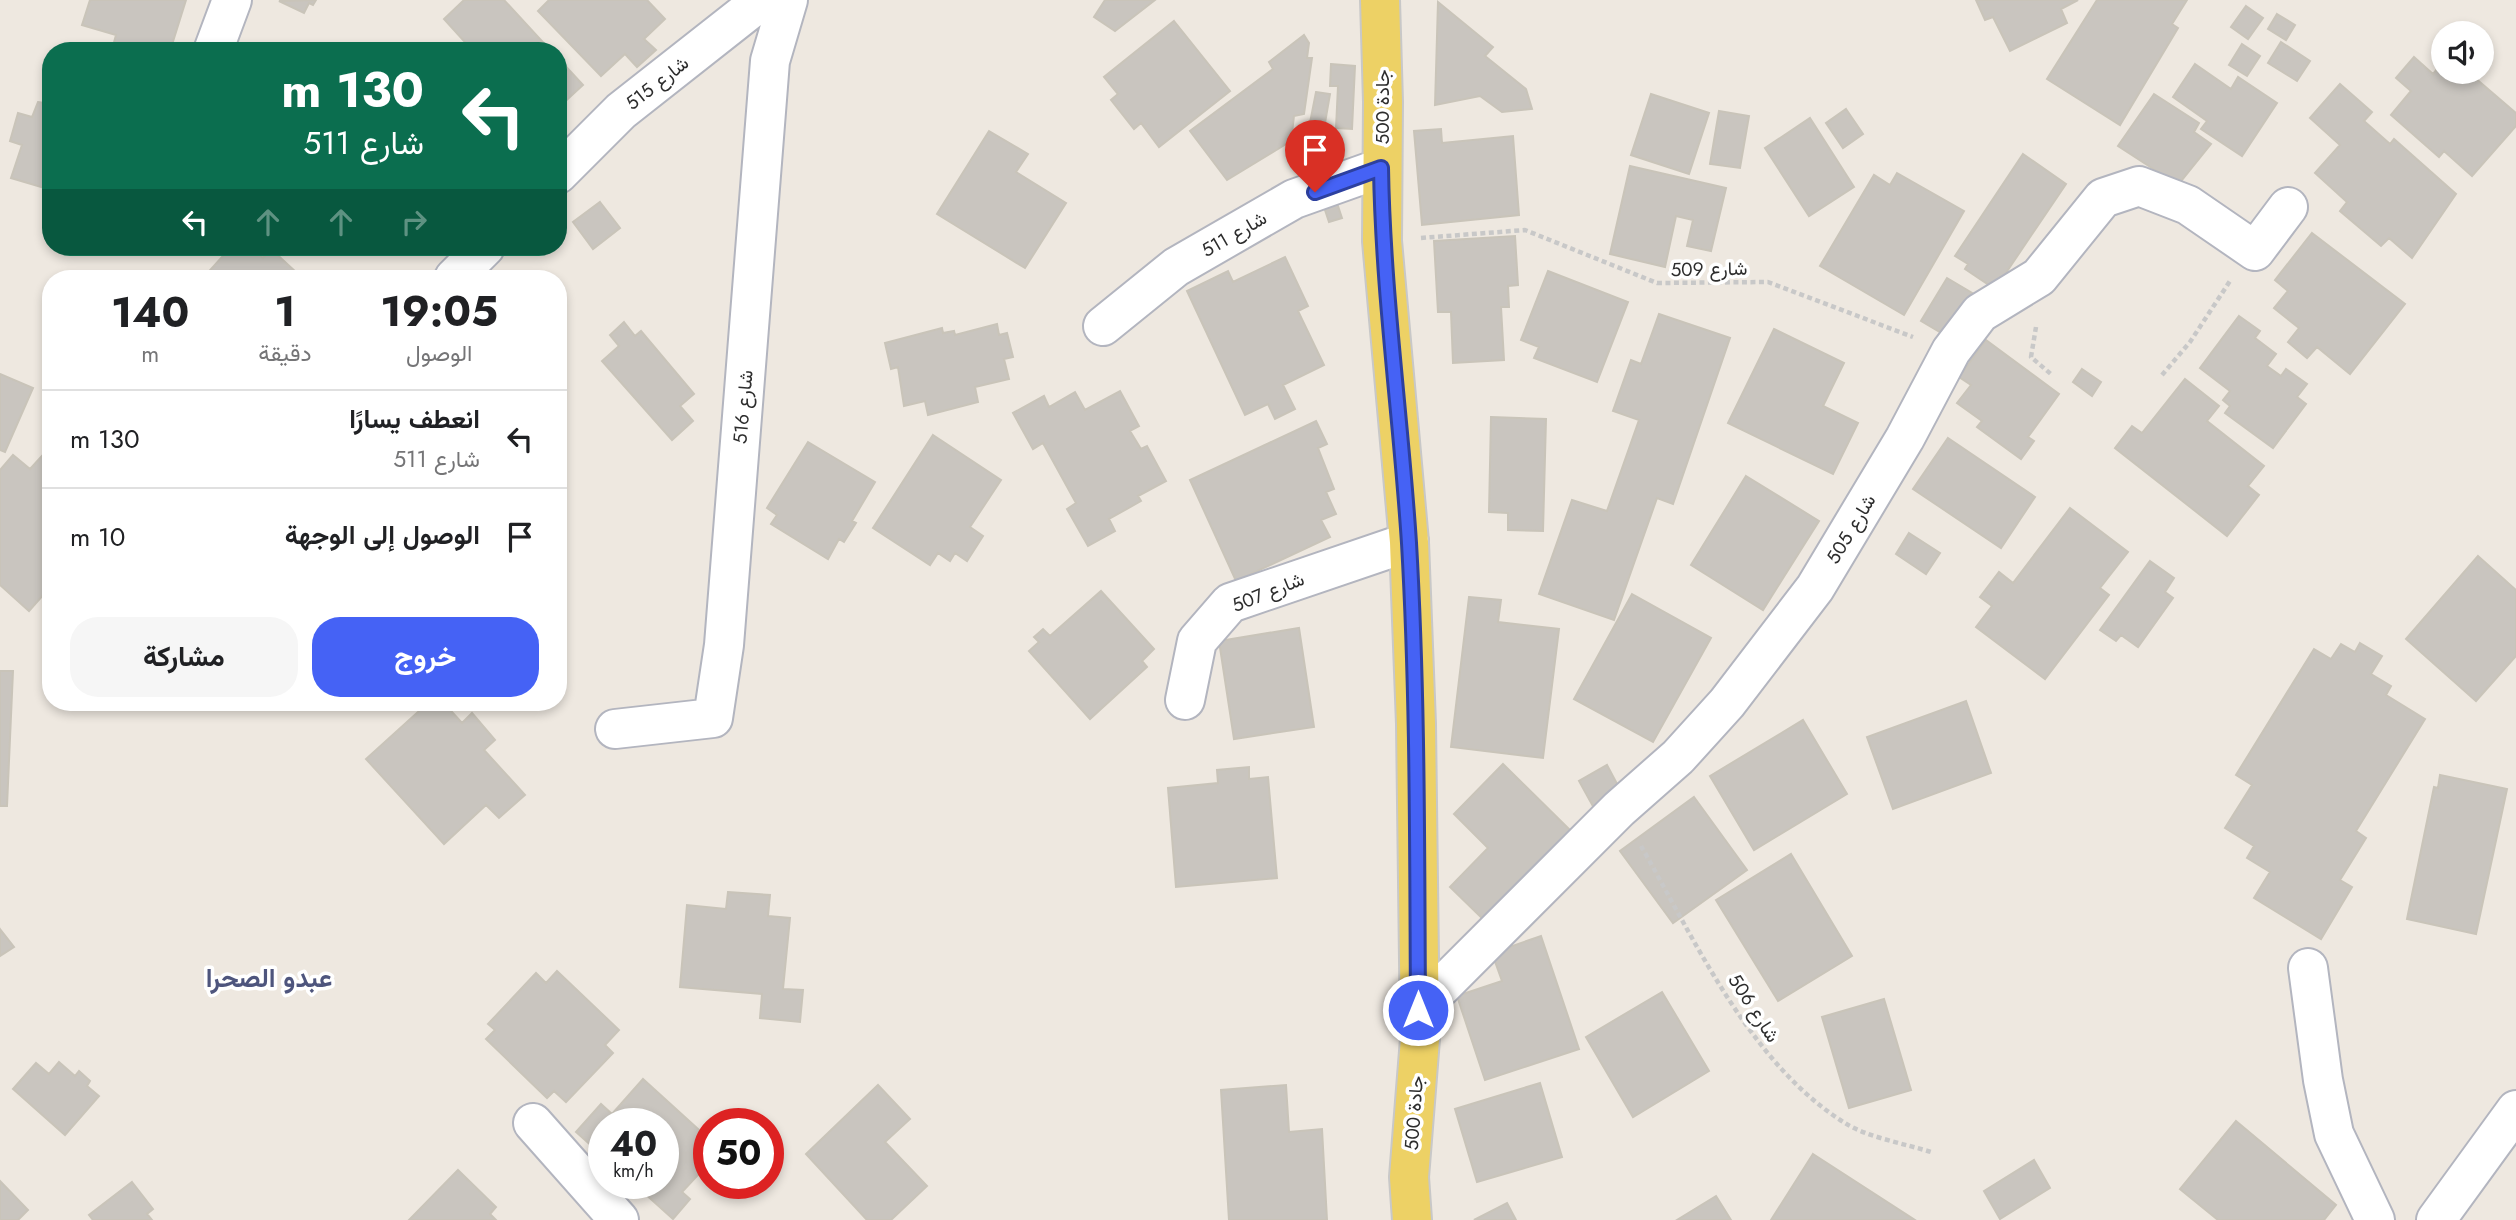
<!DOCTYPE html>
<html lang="ar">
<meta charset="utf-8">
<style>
body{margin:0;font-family:Jost,Vazirmatn,sans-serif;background:#f6f6f6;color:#202124;direction:rtl;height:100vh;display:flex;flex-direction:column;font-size:26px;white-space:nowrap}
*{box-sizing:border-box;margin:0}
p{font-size:23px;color:#757577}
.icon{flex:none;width:38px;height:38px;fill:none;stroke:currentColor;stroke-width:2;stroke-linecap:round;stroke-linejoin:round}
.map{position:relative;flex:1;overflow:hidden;direction:ltr}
.panel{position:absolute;left:42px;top:270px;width:525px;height:441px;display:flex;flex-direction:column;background:#fff;border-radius:28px;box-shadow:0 4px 10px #0003;direction:rtl}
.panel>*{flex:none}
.guide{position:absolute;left:42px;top:42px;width:525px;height:214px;border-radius:28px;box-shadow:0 4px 10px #0003;direction:rtl;background:#0b6e4f;color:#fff;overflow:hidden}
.controls{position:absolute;left:2431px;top:21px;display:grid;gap:14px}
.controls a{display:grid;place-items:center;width:63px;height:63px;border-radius:50%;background:#fff;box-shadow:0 4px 10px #0003;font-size:35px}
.speed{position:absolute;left:588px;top:1108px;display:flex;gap:14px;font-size:35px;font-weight:700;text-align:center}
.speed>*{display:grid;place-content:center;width:91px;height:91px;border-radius:50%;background:#fff;box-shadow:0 4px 10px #0003;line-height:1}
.speed small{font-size:18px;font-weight:400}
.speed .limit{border:10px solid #d22;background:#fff;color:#111}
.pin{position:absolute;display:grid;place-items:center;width:60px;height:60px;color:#fff;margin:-72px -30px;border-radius:50% 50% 50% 0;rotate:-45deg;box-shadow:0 0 7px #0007}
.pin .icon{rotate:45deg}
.me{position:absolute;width:77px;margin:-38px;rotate:0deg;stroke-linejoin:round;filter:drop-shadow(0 0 5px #0008)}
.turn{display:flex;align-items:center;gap:24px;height:147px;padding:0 28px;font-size:32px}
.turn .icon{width:91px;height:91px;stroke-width:2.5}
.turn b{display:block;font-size:49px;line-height:60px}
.lanes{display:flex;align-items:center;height:66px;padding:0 28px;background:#0003;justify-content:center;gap:35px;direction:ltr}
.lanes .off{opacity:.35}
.eta{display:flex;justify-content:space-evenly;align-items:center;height:119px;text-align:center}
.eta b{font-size:42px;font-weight:700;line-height:49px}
.button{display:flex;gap:14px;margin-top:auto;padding:14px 28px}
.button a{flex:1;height:80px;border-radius:28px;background:#4562f5;color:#fff;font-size:28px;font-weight:700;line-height:80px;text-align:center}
.button a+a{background:#f6f6f6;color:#202124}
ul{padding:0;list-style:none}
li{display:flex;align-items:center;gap:21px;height:98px;padding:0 28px;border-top:2px solid #e0e0e0}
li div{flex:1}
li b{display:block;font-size:26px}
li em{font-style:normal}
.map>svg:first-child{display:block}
.building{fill:#c9c5bf;stroke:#c9c4b9;stroke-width:2}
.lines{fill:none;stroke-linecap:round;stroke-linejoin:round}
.minor-casing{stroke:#b3b5bf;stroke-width:42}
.major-casing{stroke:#c8c8c8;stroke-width:42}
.path{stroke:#c8c8c8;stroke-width:4.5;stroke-dasharray:5 3.5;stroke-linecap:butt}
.minor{stroke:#fff;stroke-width:38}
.major{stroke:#edd165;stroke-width:38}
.route-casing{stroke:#2d409f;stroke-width:18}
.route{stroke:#4562f5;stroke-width:12}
.labels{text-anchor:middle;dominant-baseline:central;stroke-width:7;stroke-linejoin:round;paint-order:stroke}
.street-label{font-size:19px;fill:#2d2d2d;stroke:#fff}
.district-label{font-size:26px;font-weight:bold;fill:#4e557d;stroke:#fff}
</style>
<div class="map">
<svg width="2516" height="1220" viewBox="0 0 2516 1220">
<rect width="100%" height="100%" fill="#eee8e0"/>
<path class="building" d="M 90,0 L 186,0 L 170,51 L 138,43 L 135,51 L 113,46 L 116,35 L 82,25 Z
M 316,0 L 313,5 L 309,3 L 304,13 L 279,1 Z
M 464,0 L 504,0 L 551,51 L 473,51 L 444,19 Z
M 549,0 L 647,0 L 665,19 L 644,39 L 656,50 L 637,67 L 625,54 L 601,76 L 538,11 Z
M 1105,0 L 1155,0 L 1115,31 L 1094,17 Z
M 1976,0 L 2078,0 L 2061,9 L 2067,23 L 2010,51 L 1993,17 L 1985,20 Z
M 2097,0 L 2187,0 L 2172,24 L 2178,28 L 2120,125 L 2047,79 Z
M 1438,2 L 1493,47 L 1485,56 L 1526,89 L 1532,109 L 1502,112 L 1480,96 L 1435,105 Z
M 2246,6 L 2263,18 L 2248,39 L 2231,27 Z
M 2277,14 L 2295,25 L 2286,40 L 2268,29 Z
M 1174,21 L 1230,91 L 1159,147 L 1141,123 L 1134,129 L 1111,100 L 1118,94 L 1104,77 Z
M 1304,35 L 1309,43 L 1307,58 L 1312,58 L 1304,114 L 1294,116 L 1291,141 L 1227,180 L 1190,131 L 1273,69 L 1269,62 Z
M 2281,42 L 2310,61 L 2297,81 L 2268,63 Z
M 2242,44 L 2260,56 L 2247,76 L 2229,65 Z
M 2414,57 L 2433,74 L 2443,62 L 2443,72 L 2479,72 L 2474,77 L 2516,113 L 2516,126 L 2472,176 L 2444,151 L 2439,157 L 2391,115 L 2411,91 L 2396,78 Z
M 558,58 L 583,85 L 558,108 Z
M 1331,64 L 1355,66 L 1352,129 L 1336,128 L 1338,86 L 1330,86 Z
M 2195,64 L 2231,89 L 2238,77 L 2277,103 L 2242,156 L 2201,129 L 2207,121 L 2173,97 Z
M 2340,84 L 2372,112 L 2364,121 L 2390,144 L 2394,139 L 2456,194 L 2412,258 L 2389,238 L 2381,246 L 2340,211 L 2347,202 L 2315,173 L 2340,145 L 2310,118 Z
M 1316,92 L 1330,94 L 1321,146 L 1306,143 Z
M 1651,94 L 1709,113 L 1689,174 L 1631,155 Z
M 2154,94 L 2199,123 L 2194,132 L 2211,144 L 2178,185 L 2118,146 Z
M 38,102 L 51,104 L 51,190 L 11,178 L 22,145 L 10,141 L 18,113 L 32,117 Z
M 1846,109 L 1863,134 L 1843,148 L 1826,123 Z
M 1719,111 L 1749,116 L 1740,168 L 1710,164 Z
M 1810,118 L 1854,187 L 1809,216 L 1765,148 Z
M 1441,129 L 1442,143 L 1513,136 L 1519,215 L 1422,225 L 1414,131 Z
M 989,131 L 1028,154 L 1016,172 L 1066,203 L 1025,268 L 937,214 Z
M 2023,154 L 2066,184 L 1995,289 L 1965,269 L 1968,264 L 1955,256 Z
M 1630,166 L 1726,188 L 1711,251 L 1687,246 L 1693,220 L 1676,216 L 1665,267 L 1610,254 Z
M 1897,173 L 1964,211 L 1904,315 L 1820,266 L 1874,175 L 1890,185 Z
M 1334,194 L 1342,218 L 1329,222 L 1321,198 Z
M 600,202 L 620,228 L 593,249 L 573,222 Z
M 2312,233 L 2405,304 L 2350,374 L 2317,347 L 2307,358 L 2288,342 L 2299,328 L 2274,308 L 2288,291 L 2275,280 Z
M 1515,236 L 1518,285 L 1508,286 L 1509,307 L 1501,307 L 1504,360 L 1453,363 L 1451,312 L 1438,312 L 1434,241 Z
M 231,247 L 251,247 L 263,258 L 271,249 L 297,273 L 292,278 L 203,278 Z
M 1285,257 L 1308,306 L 1298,311 L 1324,365 L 1283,385 L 1295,409 L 1275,419 L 1268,404 L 1245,415 L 1187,291 L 1228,271 L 1233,282 Z
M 1548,271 L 1628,302 L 1597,382 L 1534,358 L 1539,347 L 1521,340 Z
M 1947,278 L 1974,294 L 1948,337 L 1921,321 Z
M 1659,314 L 1730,338 L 1673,504 L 1657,498 L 1614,620 L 1539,594 L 1572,500 L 1607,511 L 1639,420 L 1613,411 L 1631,360 L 1641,364 Z
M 2239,316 L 2260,331 L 2255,338 L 2276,354 L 2267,366 L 2281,376 L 2286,369 L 2307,384 L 2297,397 L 2306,404 L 2273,448 L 2225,413 L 2230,406 L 2223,400 L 2230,391 L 2200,368 Z
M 624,322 L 635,336 L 641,331 L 694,394 L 680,406 L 693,421 L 672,440 L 602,361 L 619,346 L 610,335 Z
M 997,324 L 999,335 L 1007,333 L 1013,357 L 1004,359 L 1009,379 L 975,387 L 978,402 L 928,415 L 925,401 L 904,406 L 898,367 L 891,369 L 885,343 L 942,328 L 943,333 L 954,331 L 955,335 Z
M 1774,329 L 1844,363 L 1823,406 L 1858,423 L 1833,474 L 1728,423 Z
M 1986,340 L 2059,394 L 2028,437 L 2034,441 L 2021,459 L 1977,427 L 1982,421 L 1957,403 L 1971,385 L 1959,377 Z
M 2082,369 L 2101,382 L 2092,396 L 2073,382 Z
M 0,374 L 33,388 L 5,452 L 0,450 Z
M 2185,379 L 2219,406 L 2207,421 L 2264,466 L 2248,486 L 2259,495 L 2227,536 L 2115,448 L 2132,426 L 2142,433 Z
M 1120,391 L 1139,426 L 1130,431 L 1141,449 L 1147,446 L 1166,481 L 1138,496 L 1141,501 L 1109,519 L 1115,531 L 1088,546 L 1067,509 L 1076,503 L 1043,443 L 1033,449 L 1013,413 L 1044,396 L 1049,407 L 1075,392 L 1085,410 Z
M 1491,417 L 1546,419 L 1543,531 L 1508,530 L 1508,513 L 1489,512 Z
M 1316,421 L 1327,444 L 1318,448 L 1334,489 L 1326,492 L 1336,514 L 1321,520 L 1330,537 L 1236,581 L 1190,480 Z
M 933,435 L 1001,480 L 970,527 L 983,536 L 967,561 L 955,553 L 950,561 L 938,553 L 930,565 L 873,528 Z
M 1948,438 L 2035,497 L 2001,548 L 1913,489 Z
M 808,442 L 875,482 L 852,521 L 856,523 L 844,542 L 839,539 L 828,559 L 771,524 L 777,515 L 767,508 Z
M 51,446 L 51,586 L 29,611 L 0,585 L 0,470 L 13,455 L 30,469 Z
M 1746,476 L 1819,521 L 1763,610 L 1691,565 Z
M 2070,508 L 2128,552 L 2100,588 L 2109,595 L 2045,679 L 1976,627 L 1992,606 L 1980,597 L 1999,572 L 2013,583 Z
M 1909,533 L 1940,553 L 1926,574 L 1896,554 Z
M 2478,556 L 2516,590 L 2516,656 L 2476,701 L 2406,639 Z
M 2150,561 L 2174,578 L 2165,592 L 2173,598 L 2138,647 L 2121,635 L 2116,641 L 2100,630 Z
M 1101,591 L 1154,649 L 1142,661 L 1147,667 L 1090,719 L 1029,651 L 1039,642 L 1034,637 L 1043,629 L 1050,636 Z
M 1632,594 L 1711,638 L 1653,742 L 1574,699 Z
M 1469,597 L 1501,600 L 1498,622 L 1559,629 L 1543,758 L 1451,747 Z
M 1299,628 L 1314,727 L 1234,739 L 1219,641 Z
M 2360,643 L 2382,656 L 2371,674 L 2391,686 L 2386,695 L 2425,719 L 2356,831 L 2366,838 L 2340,880 L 2352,887 L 2321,939 L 2254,898 L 2270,872 L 2247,858 L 2254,846 L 2225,828 L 2252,785 L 2236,775 L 2314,649 L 2331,659 L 2341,644 L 2355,652 Z
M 0,671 L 13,671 L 7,806 L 0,806 Z
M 1966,701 L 1991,773 L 1893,809 L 1867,737 Z
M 429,702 L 443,702 L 462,723 L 472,713 L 495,740 L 484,750 L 525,795 L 499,818 L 486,805 L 444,844 L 366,759 Z
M 1803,720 L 1847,794 L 1754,850 L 1710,776 Z
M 1503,764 L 1571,831 L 1484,920 L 1450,887 L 1488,848 L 1454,814 Z
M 1607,765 L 1623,795 L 1595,810 L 1579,781 Z
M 1249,767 L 1249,779 L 1268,777 L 1277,878 L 1176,887 L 1168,788 L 1218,783 L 1217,770 Z
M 2440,775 L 2507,789 L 2476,934 L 2407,919 L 2434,787 L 2438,788 Z
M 1694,797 L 1747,870 L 1673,923 L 1620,851 Z
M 1791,854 L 1852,956 L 1778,1001 L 1716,900 Z
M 728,892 L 770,895 L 768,916 L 790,918 L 783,989 L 803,990 L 800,1022 L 760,1018 L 762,994 L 680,987 L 687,905 L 726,909 Z
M 0,929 L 14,947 L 0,956 Z
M 1541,936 L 1579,1049 L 1485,1080 L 1457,996 L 1502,981 L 1492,953 Z
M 557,971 L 619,1030 L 605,1045 L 613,1053 L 566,1102 L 554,1091 L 547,1098 L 486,1039 L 495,1030 L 488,1024 L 536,973 L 546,983 Z
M 1662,992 L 1709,1071 L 1633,1117 L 1586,1037 Z
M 1884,999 L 1911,1090 L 1849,1108 L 1822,1017 Z
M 59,1062 L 75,1076 L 79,1071 L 90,1081 L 87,1086 L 99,1096 L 65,1135 L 13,1089 L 36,1063 L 49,1074 Z
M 643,1079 L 709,1139 L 709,1163 L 682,1192 L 690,1199 L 673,1219 L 633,1183 L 663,1183 L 663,1124 L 604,1124 L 604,1157 L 576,1132 L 601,1104 L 612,1114 Z
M 1540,1083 L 1562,1157 L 1477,1182 L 1455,1109 Z
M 878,1085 L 910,1119 L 885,1142 L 927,1186 L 891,1220 L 867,1220 L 806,1154 Z
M 1286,1085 L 1289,1132 L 1322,1129 L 1327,1220 L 1229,1220 L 1221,1090 Z
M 2236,1121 L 2336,1205 L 2324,1220 L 2218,1220 L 2180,1189 Z
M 1813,1154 L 1915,1220 L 1771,1220 Z
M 2034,1160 L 2050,1188 L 2000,1219 L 1984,1191 Z
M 458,1170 L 496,1207 L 490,1214 L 496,1220 L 409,1220 Z
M 0,1181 L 28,1210 L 18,1220 L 0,1220 Z
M 132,1182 L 153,1209 L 147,1214 L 152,1220 L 93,1220 L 89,1215 Z
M 1716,1196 L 1731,1220 L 1677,1220 Z
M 1507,1203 L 1516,1220 L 1474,1220 Z"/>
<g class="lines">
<defs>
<path id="minor" d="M 213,51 L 232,0
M 558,174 L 621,111 L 762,0
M 454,278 L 485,247
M 1103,326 L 1176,267 L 1294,199 L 1381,168
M 1185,700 L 1197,641 L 1230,603 L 1409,542
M 615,729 L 713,718 L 724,645 L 770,61 L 788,0
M 2308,968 L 2323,1080 L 2334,1134 L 2375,1220
M 1418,1010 L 1619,809 L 1678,757 L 1727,703 L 1815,588 L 1905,438 L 1951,351 L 1980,313 L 2039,277 L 2103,198 L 2139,186 L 2188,205 L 2255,251 L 2288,207
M 533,1123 L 619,1220
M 2436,1220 L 2516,1110"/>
<path id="major" d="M 1380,0 L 1383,102 L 1382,241 L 1409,542 L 1416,724 L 1420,1039 L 1409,1177 L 1412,1220"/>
</defs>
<use href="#minor" class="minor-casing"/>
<use href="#major" class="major-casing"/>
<path class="path" d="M 1421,238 L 1525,230 L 1657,283 L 1768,282 L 1913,337
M 2036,327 L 2031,357 L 2052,375
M 2162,375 L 2190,342 L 2230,281
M 1641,846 C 1695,940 1750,1064 1845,1123 C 1866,1137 1906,1144 1931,1152"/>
<use href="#minor" class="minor"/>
<use href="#major" class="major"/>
</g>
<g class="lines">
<defs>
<path id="route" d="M 1315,192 L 1381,168 C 1383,294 1401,418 1409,543 C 1418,699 1417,854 1418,1010"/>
</defs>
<use href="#route" class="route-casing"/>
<use href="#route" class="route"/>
</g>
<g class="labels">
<g class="street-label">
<text transform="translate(657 83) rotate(-38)">شارع 515</text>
<text transform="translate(1382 107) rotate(-90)">جادة 500</text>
<text transform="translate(1234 234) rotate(-30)">شارع 511</text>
<text transform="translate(1709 269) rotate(-1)">شارع 509</text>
<text transform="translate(743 407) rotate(-85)">شارع 516</text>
<text transform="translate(1851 529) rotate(-59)">شارع 505</text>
<text transform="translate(1268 592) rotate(-22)">شارع 507</text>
<text transform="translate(1754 1008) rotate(57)">شارع 506</text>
<text transform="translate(1414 1113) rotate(-86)">جادة 500</text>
</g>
<g class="district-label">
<text x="269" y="978">عبدو الصحرا</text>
</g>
</g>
</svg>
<div class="controls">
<a><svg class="icon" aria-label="sound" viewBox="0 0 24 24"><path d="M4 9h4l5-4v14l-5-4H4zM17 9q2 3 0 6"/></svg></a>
</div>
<div class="speed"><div>40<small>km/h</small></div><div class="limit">50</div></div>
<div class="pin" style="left:1315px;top:192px;background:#d93025"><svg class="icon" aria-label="arrive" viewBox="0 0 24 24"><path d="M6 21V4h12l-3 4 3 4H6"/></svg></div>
<svg class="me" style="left:1418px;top:1010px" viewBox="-20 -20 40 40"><circle r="17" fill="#4562f5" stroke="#fff" stroke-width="3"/><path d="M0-11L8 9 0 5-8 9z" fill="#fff"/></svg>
<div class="guide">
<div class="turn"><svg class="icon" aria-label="left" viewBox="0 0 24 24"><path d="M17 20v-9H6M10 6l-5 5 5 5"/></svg><div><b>130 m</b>شارع 511</div></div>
<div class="lanes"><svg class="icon" aria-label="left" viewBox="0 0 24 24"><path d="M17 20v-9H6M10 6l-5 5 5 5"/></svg><svg class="icon off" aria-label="ahead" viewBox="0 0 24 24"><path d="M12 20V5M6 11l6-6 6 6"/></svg><svg class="icon off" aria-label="ahead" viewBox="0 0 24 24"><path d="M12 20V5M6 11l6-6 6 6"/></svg><svg class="icon off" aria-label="right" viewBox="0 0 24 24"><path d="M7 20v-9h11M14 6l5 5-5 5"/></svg></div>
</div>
<section class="panel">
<div class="eta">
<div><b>19:05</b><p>الوصول</p></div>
<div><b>1</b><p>دقيقة</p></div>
<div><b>140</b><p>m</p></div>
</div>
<ul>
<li><svg class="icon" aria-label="left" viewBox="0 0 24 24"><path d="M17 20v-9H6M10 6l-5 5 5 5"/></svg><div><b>انعطف يسارًا</b><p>شارع 511</p></div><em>130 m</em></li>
<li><svg class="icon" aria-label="arrive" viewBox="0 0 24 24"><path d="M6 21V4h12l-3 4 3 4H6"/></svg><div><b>الوصول إلى الوجهة</b></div><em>10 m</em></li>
</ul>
<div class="button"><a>خروج</a><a>مشاركة</a></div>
</section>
</div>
